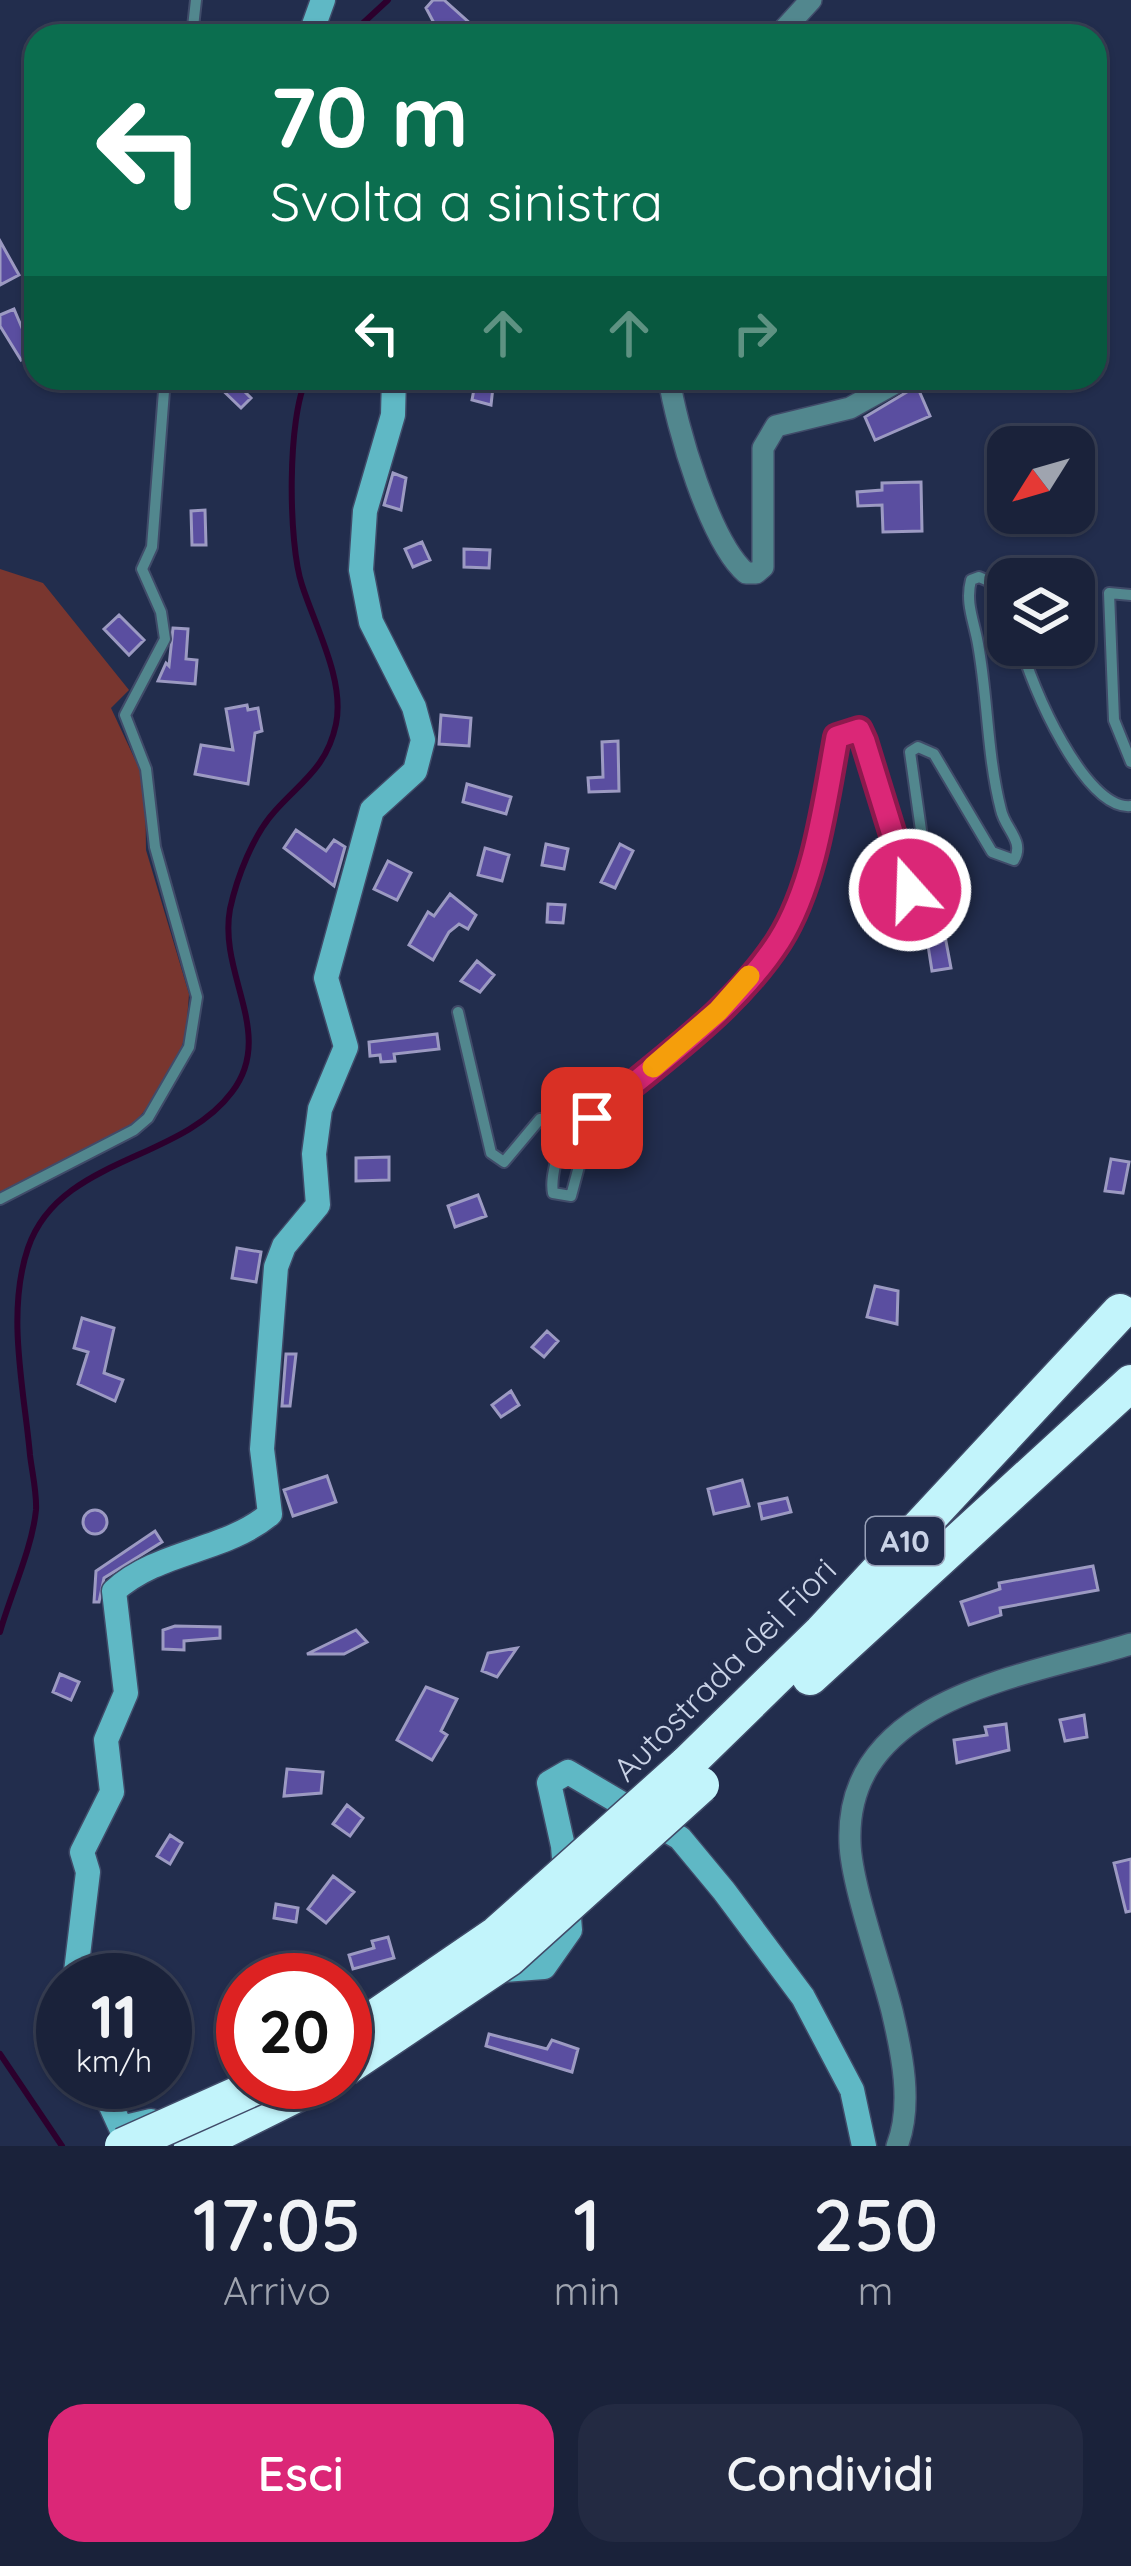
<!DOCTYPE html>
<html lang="it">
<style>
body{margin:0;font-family:Quicksand,sans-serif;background:#232a42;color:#f1f3f6;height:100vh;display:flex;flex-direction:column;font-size:45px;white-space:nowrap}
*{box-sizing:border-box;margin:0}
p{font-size:39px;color:#9fa4af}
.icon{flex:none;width:66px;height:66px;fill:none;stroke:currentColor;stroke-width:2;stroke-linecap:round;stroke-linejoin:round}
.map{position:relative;height:2146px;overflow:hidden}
.details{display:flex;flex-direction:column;background:#1a223a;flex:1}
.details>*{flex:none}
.guide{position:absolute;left:24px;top:24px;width:1083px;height:366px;border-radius:36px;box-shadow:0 3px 9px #0004,0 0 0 3px #383f54;background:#0b6e4f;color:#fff;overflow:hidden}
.needle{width:78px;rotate:233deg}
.controls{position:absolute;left:987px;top:426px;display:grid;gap:24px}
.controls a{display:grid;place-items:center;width:108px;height:108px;border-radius:24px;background:#1a223a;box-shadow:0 3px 9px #0004,0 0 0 3px #383f54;font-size:60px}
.speed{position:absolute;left:36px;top:1953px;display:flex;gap:24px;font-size:60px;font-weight:700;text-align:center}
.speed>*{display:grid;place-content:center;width:156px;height:156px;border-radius:50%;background:#1a223a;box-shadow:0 3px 9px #0004,0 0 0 3px #383f54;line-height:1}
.speed small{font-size:30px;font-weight:400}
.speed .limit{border:18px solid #d22;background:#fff;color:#111}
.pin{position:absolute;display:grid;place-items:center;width:102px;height:102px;color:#fff;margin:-51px;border-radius:24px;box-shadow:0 6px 18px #0006}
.me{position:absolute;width:132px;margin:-66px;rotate:340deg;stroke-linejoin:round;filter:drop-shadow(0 0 9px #0008)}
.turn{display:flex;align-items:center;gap:42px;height:252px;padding:0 48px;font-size:54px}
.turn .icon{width:156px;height:156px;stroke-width:2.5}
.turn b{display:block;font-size:84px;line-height:102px}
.lanes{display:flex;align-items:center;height:114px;padding:0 48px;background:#0003;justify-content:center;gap:60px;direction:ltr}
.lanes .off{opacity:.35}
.eta{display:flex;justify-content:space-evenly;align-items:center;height:204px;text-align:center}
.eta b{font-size:72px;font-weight:600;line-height:84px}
.button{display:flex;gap:24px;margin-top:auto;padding:24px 48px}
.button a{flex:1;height:138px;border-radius:36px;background:#db2777;color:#fff;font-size:48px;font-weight:600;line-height:138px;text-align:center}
.button a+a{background:#232a42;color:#f1f3f6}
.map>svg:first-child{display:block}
.green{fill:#79362f}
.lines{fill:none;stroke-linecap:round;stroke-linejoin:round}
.stream{stroke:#2c002d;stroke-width:6}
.building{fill:#5a4ea0;stroke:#9c9ac2;stroke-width:3}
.lane-casing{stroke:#404b69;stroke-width:14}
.street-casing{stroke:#404b69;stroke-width:24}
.secondary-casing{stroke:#404b69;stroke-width:27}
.highway-casing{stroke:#404b69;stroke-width:39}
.lane{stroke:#52878e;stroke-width:10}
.street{stroke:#52878e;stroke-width:21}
.secondary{stroke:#5fb8c5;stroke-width:24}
.highway{stroke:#c2f4fb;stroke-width:36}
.highway-bridge-casing{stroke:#404b69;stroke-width:39;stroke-linecap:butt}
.highway-bridge{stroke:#c2f4fb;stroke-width:36}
.route-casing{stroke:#8e194d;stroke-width:30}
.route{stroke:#db2777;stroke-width:21}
.slow{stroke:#f59e0b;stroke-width:21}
.labels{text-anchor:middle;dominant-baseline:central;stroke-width:9;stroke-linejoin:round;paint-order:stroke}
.shield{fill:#222d4d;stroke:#97a0b8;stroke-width:3}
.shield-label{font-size:30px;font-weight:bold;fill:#c9d2e6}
.street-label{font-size:33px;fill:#c9d2e6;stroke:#222d4d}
</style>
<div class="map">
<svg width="1131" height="2146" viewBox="0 0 1131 2146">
<rect width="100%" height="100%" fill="#222d4d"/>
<path class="green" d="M 0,569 L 43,583 L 129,690 L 111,708 L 145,781 L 146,850 L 189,994 L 186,1034 L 170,1080 L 131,1127 L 0,1197 Z"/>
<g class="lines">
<path class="stream" d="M 349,36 L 388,0
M 0,1632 C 11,1593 32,1549 36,1510 C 37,1493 32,1472 30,1455 C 24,1389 6,1313 28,1248 C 59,1157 180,1162 232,1092 C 276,1034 218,975 230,909 C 237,877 253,835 275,811 C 302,781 327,767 336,724 C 345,680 315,626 302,585 C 288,543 287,417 307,378
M 0,2054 L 62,2146"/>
</g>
<path class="building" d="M 433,0 L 444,0 L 473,26 L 465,36 L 439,36 L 430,28 L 434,23 L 426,8 Z
M 0,241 L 19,275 L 0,285 Z
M 14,309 L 33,354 L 21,360 L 0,326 L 0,315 Z
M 210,378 L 258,378 L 245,392 L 251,398 L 241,408 Z
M 475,384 L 493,387 L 491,405 L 472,400 Z
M 917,386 L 930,416 L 875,440 L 865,417 Z
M 393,473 L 406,478 L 401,510 L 384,505 Z
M 921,482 L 922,531 L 883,532 L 882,505 L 858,506 L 857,492 L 882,490 L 882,483 Z
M 205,510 L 206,545 L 192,545 L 191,511 Z
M 422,542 L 430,560 L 413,567 L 405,549 Z
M 464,549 L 490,550 L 489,568 L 464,567 Z
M 119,615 L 144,640 L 129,655 L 104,629 Z
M 173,628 L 188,629 L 186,659 L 197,660 L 195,684 L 158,681 L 166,663 L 169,666 Z
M 247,705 L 248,710 L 258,708 L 262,731 L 255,733 L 248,784 L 195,774 L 201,745 L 233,750 L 226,709 Z
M 441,715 L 471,718 L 469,746 L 439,744 Z
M 618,741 L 619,791 L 589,792 L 588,778 L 603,777 L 602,742 Z
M 467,784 L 511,797 L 506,814 L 463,802 Z
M 296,830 L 326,851 L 334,840 L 345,847 L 334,886 L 284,848 Z
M 546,844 L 568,849 L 564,869 L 542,865 Z
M 620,844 L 633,851 L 615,888 L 601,882 Z
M 485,848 L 509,855 L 502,881 L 478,875 Z
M 388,861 L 411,873 L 397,900 L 374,889 Z
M 450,894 L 476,915 L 468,929 L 459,924 L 449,932 L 433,960 L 409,945 L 428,912 L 434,916 Z
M 548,904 L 565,905 L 563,923 L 547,922 Z
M 945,936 L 951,968 L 932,971 L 927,939 Z
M 477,961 L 494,975 L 480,992 L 461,981 Z
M 437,1034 L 439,1049 L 394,1054 L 395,1061 L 381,1062 L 380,1055 L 370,1056 L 369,1042 Z
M 389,1157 L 389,1180 L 356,1181 L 356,1158 Z
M 1111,1159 L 1129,1162 L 1123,1193 L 1105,1191 Z
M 478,1195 L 486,1216 L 455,1227 L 448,1206 Z
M 237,1248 L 261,1252 L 256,1282 L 232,1278 Z
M 875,1286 L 898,1291 L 897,1324 L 867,1317 Z
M 82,1318 L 114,1328 L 104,1373 L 123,1380 L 115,1401 L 78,1384 L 88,1352 L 74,1348 Z
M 547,1331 L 558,1341 L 544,1357 L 532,1347 Z
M 286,1354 L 296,1354 L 290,1406 L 282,1406 Z
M 511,1391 L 519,1405 L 501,1417 L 492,1405 Z
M 327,1476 L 336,1502 L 293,1516 L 284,1490 Z
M 742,1480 L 749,1506 L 714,1514 L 708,1489 Z
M 787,1498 L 791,1512 L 762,1519 L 759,1504 Z
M83 1522a12 12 0 1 1 24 0a12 12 0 1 1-24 0Z
M 155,1531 L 162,1542 L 104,1578 L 99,1602 L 94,1602 L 96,1571 Z
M 1093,1566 L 1098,1590 L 1000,1608 L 1001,1615 L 969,1625 L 961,1602 L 1000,1589 L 999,1583 Z
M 175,1626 L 220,1627 L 220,1638 L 184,1641 L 184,1650 L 163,1649 L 163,1630 Z
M 356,1630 L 367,1642 L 344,1654 L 307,1654 Z
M 517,1648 L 497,1677 L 482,1671 L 488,1653 Z
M 60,1674 L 79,1682 L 71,1700 L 53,1692 Z
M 426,1687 L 457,1699 L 441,1731 L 447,1735 L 432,1760 L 397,1740 Z
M 1084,1715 L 1087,1737 L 1065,1741 L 1060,1720 Z
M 1006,1724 L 1009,1750 L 957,1763 L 954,1740 L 987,1735 L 985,1727 Z
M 287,1769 L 323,1772 L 321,1793 L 284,1796 Z
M 347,1805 L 363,1818 L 350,1836 L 333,1824 Z
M 170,1835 L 182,1843 L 170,1864 L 157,1856 Z
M 1131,1859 L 1131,1911 L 1126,1912 L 1114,1863 Z
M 333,1876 L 354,1892 L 326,1923 L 308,1909 Z
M 276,1904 L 298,1908 L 296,1922 L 274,1918 Z
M 388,1937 L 394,1958 L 353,1969 L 349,1955 L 374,1948 L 372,1941 Z
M 489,2034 L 547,2049 L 552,2040 L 578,2049 L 572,2072 L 486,2046 Z"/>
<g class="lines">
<defs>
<path id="lane" d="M 192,36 L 196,0
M 1131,595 L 1109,593 L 1114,720 L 1131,762
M 1021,645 C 1030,684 1085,811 1131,806
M 458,1012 L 491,1153 L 504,1162 L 540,1119 L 550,1118 C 571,1140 548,1167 553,1193 L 571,1196 L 592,1118 L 718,1011 L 780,940 L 805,881 L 837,737 L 858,731 L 864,741 L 910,890 L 923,895 L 929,887 L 910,752 L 918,747 L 934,754 L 992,852 L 1014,860 C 1025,841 1005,829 1001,810 C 987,756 988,699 978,644 C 974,621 965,603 971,580 L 979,577 L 993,583 L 1008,605
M 0,1199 L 134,1130 L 148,1118 L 189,1047 L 197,997 L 155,847 L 146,769 L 125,715 L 165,639 L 161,612 L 142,569 L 152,547 L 165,378"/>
<path id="street" d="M 778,36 L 811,0
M 669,378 C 676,426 710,542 746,573 L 756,573 L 763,567 L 763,448 L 776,426 L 850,408 L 904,378
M 897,2146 C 913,2105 902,2053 892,2011 C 881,1967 851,1883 850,1843 C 844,1697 1028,1676 1131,1644"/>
<path id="secondary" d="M 310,36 L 323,0
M 493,1971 L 544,1967 L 570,1930 L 563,1846 L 549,1783 L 568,1772 L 680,1838 L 724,1891 L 803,1997 L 852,2090 L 864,2146
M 75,1980 L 88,1872 L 82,1852 L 112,1792 L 106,1740 L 126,1693 L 114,1591 C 159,1550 225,1552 270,1514 L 262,1449 L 276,1267 L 284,1246 L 318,1205 L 314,1154 L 320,1109 L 346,1047 L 326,978 L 372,810 L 415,771 L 423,740 L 414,707 L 371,622 L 361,570 L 365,511 L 393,415 L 394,378
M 100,2082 L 121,2128 L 151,2121"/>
<path id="highway" d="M 810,1677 L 1131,1383
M 686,1765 L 822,1632 L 1120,1312
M 192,2146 L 321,2082"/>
</defs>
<use href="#lane" class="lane-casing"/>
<use href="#street" class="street-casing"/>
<use href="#secondary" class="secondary-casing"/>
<use href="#highway" class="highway-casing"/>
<use href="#lane" class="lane"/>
<use href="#street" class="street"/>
<use href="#secondary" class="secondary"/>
<use href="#highway" class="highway"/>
<defs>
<path id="highway-bridge" d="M 345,2038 L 497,1934 L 686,1765
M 345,2068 L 509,1958 L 701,1785
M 123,2146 L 266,2082"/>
</defs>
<use href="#highway-bridge" class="highway-bridge-casing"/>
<use href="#highway-bridge" class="highway-bridge"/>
</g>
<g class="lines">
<defs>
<path id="route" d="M 592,1118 C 655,1064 734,1011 779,941 C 815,884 825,802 837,737 L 859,730 L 864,741 L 910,890"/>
</defs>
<use href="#route" class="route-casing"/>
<use href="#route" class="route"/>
<path class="slow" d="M 653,1067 L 718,1011 L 749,976"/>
</g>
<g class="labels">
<rect class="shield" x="866" y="1517" width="78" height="48" rx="9"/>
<g class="shield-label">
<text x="905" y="1541">A10</text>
</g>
<g class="street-label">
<text transform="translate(724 1669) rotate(-45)">Autostrada dei Fiori</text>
</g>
</g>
</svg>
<div class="controls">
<a><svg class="needle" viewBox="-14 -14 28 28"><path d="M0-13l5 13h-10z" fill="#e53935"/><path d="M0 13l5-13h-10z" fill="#9fa4af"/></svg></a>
<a><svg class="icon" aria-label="layers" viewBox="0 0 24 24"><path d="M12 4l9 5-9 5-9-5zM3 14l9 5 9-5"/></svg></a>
</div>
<div class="speed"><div>11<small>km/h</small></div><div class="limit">20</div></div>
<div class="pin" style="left:592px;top:1118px;background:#d93025"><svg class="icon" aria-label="arrive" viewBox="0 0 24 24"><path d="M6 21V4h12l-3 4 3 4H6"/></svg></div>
<svg class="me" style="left:910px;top:890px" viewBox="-20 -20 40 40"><circle r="17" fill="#db2777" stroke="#fff" stroke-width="3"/><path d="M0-11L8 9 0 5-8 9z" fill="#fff"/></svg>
<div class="guide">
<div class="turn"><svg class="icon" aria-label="left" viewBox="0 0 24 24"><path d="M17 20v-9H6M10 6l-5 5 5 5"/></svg><div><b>70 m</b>Svolta a sinistra</div></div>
<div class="lanes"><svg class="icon" aria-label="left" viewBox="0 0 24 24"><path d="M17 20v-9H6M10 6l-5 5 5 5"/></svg><svg class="icon off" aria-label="ahead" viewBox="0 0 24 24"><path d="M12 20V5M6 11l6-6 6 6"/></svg><svg class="icon off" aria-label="ahead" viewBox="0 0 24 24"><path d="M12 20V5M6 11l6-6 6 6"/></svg><svg class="icon off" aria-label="right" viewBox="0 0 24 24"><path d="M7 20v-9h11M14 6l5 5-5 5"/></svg></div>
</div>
</div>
<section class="details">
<div class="eta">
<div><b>17:05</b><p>Arrivo</p></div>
<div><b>1</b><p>min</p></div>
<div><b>250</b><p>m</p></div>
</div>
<div class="button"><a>Esci</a><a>Condividi</a></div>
</section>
